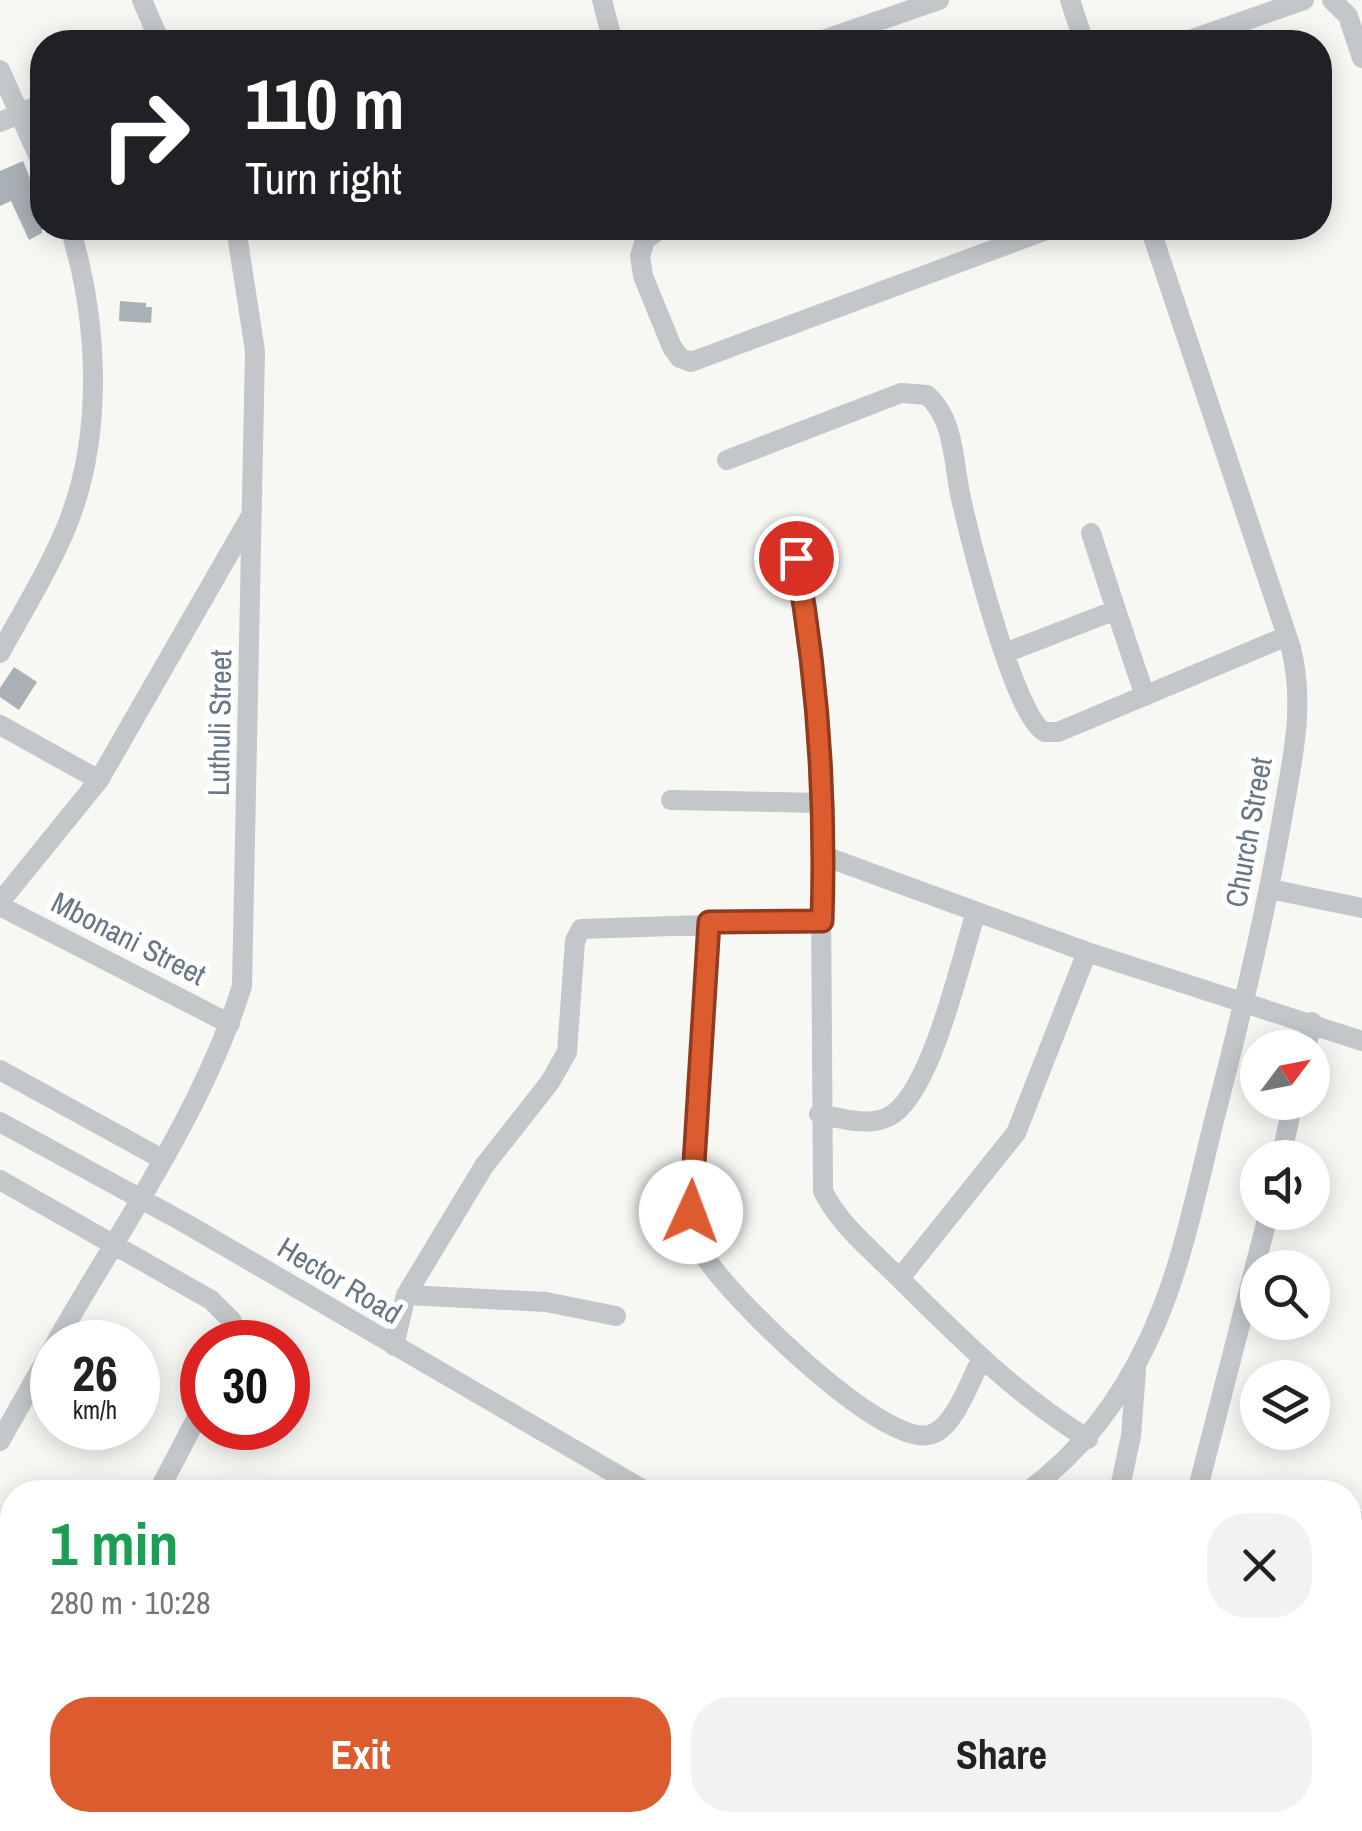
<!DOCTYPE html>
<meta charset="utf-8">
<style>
body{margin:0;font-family:"Archivo Narrow",sans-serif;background:#f2f2f2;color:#222;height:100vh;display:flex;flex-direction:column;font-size:38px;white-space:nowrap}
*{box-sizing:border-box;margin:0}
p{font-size:32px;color:#767676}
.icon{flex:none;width:55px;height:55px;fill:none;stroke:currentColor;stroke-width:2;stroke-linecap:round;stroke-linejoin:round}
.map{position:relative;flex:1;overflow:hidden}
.drawer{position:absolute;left:0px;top:1480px;width:1362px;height:352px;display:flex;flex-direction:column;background:#fff;border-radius:40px 40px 0 0;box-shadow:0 5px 25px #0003}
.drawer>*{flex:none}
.top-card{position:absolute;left:30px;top:30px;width:1302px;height:210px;border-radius:40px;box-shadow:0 5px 25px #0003;background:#202124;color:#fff;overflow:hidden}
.needle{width:65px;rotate:58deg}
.controls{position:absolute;left:1240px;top:1030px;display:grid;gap:20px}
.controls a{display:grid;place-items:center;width:90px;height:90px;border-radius:50%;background:#fff;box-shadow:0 5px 25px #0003;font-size:50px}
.speed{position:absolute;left:30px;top:1320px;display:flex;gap:20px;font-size:50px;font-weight:700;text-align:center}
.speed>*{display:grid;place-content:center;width:130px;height:130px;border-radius:50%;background:#fff;box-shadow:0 5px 25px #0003;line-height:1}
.speed small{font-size:25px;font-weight:400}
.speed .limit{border:15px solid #d22;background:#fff;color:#111}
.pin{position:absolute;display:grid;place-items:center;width:85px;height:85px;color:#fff;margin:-42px;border:5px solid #fff;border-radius:50%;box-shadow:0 2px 10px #0007}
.me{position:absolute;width:110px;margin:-55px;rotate:2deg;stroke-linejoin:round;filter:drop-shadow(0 0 8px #0008)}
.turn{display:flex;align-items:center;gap:35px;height:210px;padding:0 50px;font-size:45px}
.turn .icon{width:130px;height:130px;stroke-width:2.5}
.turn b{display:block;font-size:70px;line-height:85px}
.round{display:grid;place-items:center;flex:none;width:105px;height:105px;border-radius:40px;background:#f2f2f2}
.headline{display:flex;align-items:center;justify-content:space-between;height:170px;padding:0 50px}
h1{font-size:60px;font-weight:700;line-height:75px;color:#1e9e55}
.button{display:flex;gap:20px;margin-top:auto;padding:20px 50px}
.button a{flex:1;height:115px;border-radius:40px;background:#dc5b2f;color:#fff;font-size:40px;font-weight:700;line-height:115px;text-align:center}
.button a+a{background:#f2f2f2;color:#222}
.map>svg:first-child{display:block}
.building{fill:#aab1b6}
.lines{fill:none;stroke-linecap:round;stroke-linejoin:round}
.minor{stroke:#c3c7ca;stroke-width:20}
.route-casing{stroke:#8f3b1f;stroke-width:25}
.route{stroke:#dc5b2f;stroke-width:18}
.labels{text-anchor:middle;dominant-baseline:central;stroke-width:10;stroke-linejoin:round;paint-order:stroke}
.street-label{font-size:30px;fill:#677684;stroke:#fff}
</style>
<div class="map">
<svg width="1362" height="1831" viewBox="0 0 1362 1831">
<rect width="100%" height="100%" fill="#f7f7f4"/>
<path class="building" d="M 23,161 L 31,181 L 39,178 L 42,188 L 42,233 L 29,240 L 11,201 L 0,206 L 0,171 Z
M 120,301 L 146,303 L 146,307 L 152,307 L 151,323 L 119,321 Z
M 14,667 L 37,682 L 19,710 L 0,697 L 0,688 Z"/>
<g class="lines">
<path class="minor" d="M 142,0 L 160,42
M 602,0 L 613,42
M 1070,0 L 1084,42
M 1332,0 L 1348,16 L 1362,58
M 817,42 L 939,0
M 1184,42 L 1304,0
M 0,70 L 42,164
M 0,122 L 42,104
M 661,228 L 645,240 L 640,256 L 643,276 L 672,347 L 680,358 L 691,362 L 1052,228
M 727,460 L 901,393 L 927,395 C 956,420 953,467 962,503 C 971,542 1015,719 1045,732 L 1058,732 L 1287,636
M 1091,533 L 1116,610
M 796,558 L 812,646 L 820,751 L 823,1191 C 839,1224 869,1248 894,1273 C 956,1334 1013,1393 1088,1439
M 0,653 C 23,611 50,568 68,523 C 104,432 98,319 70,228
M 1005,653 L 1116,610 L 1145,696
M 0,725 L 99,780
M 671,800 L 821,803
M 824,856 L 1087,952 L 1362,1041
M 1270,889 L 1362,908
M 0,902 L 99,780 L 249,519
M 0,906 L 230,1024
M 709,922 L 691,1195 C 691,1217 693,1236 704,1255 C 729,1297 880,1445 929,1435 C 954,1430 970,1380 981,1360
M 1306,1048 L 1312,1022
M 0,1070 L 162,1159
M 819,1114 C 841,1118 867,1127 888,1117 C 931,1097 961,958 976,912
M 0,1122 L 185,1223 L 647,1492
M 1281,1158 L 1293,1102
M 0,1180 L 211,1300 L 232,1321 L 236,1342
M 900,1278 L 1016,1133 L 1087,952
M 406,1295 L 546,1302 L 616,1316
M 56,1342 C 120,1230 204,1109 242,986 L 255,351 L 236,228
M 394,1346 L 406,1295 L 484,1166 L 550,1082 L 567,1052 L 575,941 L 581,929 L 822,921
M 0,1441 L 52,1349
M 158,1492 L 202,1408
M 1027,1492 C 1082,1450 1118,1404 1148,1341 C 1183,1268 1197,1186 1217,1109 C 1242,1011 1266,913 1283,813 C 1293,757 1305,705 1291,648 L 1150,228
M 1119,1492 L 1131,1436 L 1136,1371
M 1197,1492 L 1269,1212
M 1354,1588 L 1362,1521
M 0,1703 L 12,1703
M 1350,1729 L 1362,1731
M 148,1820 L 149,1831"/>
</g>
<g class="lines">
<defs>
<path id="route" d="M 691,1212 L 709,922 L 822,921 C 826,798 818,678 796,558"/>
</defs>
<use href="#route" class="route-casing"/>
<use href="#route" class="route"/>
</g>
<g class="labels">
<g class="street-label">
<text transform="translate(219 723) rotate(-89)">Luthuli Street</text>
<text transform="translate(1248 832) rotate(-80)">Church Street</text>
<text transform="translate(129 938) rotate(27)">Mbonani Street</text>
<text transform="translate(340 1280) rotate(31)">Hector Road</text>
</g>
</g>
</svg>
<div class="controls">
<a><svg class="needle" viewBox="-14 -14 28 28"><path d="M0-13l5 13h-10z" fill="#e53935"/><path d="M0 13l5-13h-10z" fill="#767676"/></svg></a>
<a><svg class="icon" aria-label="sound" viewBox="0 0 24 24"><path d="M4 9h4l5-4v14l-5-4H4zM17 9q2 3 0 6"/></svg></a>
<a><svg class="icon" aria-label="search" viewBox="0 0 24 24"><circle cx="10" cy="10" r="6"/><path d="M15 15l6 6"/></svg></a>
<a><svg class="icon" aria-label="layers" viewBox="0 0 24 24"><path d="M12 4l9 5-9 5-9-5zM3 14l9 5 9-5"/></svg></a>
</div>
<div class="speed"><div>26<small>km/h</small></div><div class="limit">30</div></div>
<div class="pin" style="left:796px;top:558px;background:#d93025"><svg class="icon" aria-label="arrive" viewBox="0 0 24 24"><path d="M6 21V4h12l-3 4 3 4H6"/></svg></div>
<svg class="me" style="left:691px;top:1212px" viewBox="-20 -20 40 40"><circle r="19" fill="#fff"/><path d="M0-13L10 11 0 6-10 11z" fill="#dc5b2f"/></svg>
<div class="top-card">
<div class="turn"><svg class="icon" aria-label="right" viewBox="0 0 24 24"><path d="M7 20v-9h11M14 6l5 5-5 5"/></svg><div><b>110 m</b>Turn right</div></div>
</div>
<section class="drawer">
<div class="headline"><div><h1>1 min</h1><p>280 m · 10:28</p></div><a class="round"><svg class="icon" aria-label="close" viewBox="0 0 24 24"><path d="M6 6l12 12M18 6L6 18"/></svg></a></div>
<div class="button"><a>Exit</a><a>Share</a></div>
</section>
</div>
